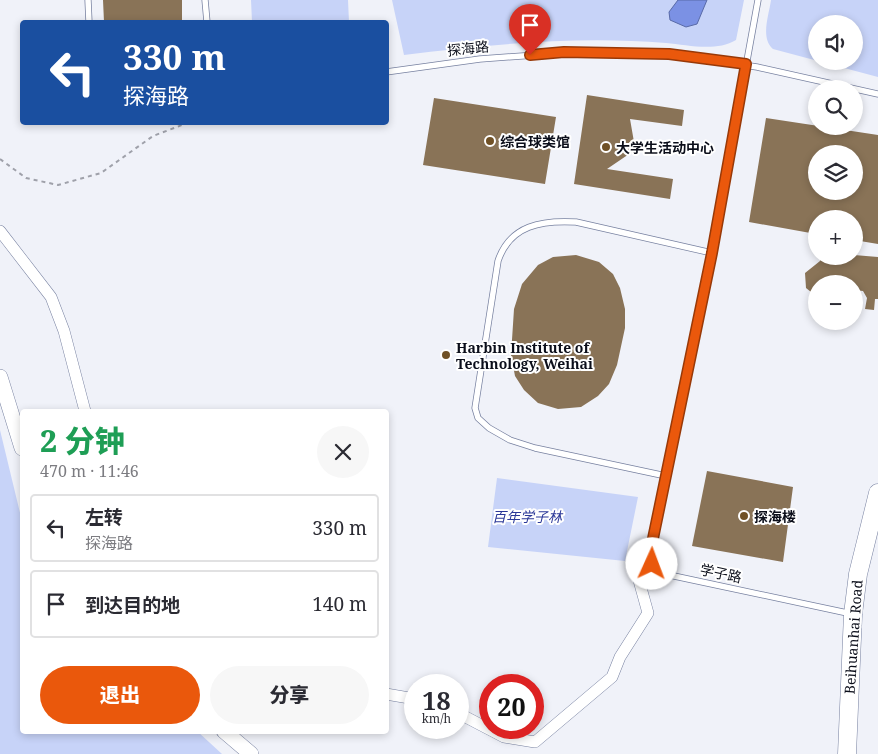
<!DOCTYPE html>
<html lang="zh">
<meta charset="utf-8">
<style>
body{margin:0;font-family:"Noto Serif","Noto Sans SC",serif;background:#f7f7f7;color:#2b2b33;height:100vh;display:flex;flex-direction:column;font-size:19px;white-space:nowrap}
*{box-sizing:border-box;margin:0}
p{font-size:16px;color:#7c7c81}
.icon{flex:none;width:28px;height:28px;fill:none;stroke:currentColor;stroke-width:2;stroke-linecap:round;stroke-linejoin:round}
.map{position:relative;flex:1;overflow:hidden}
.panel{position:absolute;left:20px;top:409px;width:369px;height:325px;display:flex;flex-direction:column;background:#fff;border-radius:5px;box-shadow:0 2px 8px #0003}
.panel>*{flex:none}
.top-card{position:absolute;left:20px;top:20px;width:369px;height:105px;border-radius:5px;box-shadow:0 2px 8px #0003;background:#1a4fa0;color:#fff;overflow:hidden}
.controls{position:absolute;left:808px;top:15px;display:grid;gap:10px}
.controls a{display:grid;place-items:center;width:55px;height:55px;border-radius:50%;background:#fff;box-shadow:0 2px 8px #0003;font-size:25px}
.speed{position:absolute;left:404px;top:674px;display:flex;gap:10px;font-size:25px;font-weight:700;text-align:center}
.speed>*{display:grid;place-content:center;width:65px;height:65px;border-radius:50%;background:#fff;box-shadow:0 2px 8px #0003;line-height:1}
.speed small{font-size:12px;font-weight:400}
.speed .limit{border:8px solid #d22;background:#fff;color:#111}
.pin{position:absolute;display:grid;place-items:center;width:42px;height:42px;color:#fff;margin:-51px -21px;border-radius:50% 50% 50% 0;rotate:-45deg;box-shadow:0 0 5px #0007}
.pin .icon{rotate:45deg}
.me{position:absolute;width:55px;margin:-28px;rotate:2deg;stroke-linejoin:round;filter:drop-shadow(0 0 4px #0008)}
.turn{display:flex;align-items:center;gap:18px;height:105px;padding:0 20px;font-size:22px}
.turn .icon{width:65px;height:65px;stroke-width:2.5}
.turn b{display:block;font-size:35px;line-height:42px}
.round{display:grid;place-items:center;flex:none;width:52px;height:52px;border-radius:26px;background:#f7f7f7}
.summary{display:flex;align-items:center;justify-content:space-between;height:85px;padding:0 20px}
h1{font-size:30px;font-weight:800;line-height:38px;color:#1e9e55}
.cta{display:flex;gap:10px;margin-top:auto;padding:10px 20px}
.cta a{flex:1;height:58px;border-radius:30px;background:#ea580c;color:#fff;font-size:20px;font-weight:800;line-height:58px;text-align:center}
.cta a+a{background:#f7f7f7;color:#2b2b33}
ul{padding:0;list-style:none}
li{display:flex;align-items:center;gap:15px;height:68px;margin:0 10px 8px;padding:0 10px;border:2px solid #e1e1e2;border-radius:5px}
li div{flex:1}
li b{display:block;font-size:19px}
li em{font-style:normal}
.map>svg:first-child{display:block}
.green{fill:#c7d3f8;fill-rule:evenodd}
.water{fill:#7b91e4;stroke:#596aa7}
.building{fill:#897357;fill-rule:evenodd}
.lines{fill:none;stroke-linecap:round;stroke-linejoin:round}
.service-casing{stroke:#7781a0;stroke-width:7}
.minor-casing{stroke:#7781a0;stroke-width:12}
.secondary-casing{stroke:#7781a0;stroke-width:16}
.primary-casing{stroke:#7781a0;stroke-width:19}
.path{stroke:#9fa1aa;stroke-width:2;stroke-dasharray:4 4;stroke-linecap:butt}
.service{stroke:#fff;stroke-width:5.5}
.minor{stroke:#fff;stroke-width:11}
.secondary{stroke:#fff;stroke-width:15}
.primary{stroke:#fff;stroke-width:18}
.route-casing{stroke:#983908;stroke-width:12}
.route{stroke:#ea580c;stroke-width:9}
.poi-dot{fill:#705126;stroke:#fff;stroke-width:2}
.labels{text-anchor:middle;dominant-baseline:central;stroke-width:4;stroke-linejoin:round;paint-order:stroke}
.street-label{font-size:14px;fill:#0b0e1a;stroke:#fff}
.poi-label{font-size:14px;font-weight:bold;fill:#0b0e1a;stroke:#fff;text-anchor:start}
.park-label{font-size:14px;font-style:italic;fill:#2b3898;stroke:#fff}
</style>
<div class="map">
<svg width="878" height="754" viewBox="0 0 878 754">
<rect width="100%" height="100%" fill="#f0f2f9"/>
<path class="green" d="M 251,0 L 348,0 L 349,22 L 252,22 Z
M 392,0 L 744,0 L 736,40 C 716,52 688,45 666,43 C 578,36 491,44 404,55 Z
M 771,0 L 878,0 L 878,77 L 773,49 C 760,38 769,15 771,0 ZM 816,24 L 854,24 L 854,61 L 816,61 Z
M 0,430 L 22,521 L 22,731 L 197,731 L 222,754 L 0,754 Z
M 497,478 L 638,497 L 625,561 L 488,547 Z"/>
<path class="water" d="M 678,0 L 707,0 L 697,24 L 686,27 L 670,20 L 669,12 Z"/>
<path class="building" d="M 103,0 L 182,0 L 182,22 L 104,22 Z
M 587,95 L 684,110 L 682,126 L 630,119 L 634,142 L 632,152 L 607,169 L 673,179 L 670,199 L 574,184 Z
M 434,98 L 556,117 L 545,184 L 423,165 Z
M 766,118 L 878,135 L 878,244 L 854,240 L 854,219 L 816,219 L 816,234 L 749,222 ZM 816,154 L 854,154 L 854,191 L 816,191 Z
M 576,255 L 599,262 L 613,274 L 620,288 L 625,309 L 625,328 L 617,365 L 609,384 L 598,396 L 581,407 L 558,409 L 538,403 L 524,390 L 515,376 L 511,355 L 514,309 L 522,284 L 538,265 L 553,257 Z
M 854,255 L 878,257 L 878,299 L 875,299 L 874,310 L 865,309 L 867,298 L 863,291 L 854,290 L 854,284 L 816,284 L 816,296 L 806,288 L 805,273 L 820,261 L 821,256 Z
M 707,471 L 793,487 L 783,562 L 692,546 Z"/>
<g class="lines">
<defs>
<path id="service" d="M 88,0 L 89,22
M 205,0 L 207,22
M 758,0 L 712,253 L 650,553 L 652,564 L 660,573 L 852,614
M 386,72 L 480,59 L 564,53 L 669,54 L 757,67 L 878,94
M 666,476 L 535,448 L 510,440 L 489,428 L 478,418 L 475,408 L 498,261 C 510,225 542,220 576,222 L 712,253"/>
<path id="minor" d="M 0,231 L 51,297 L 64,331 L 85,411
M 386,694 L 415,699
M 458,713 L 504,737 L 535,742 L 612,677 L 620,657 L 648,613 L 638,577 L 648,554"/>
<path id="secondary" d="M 0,377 L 22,448
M 224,731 L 251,754"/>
<path id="primary" d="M 847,754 L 853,614 L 858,574 L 878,493"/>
</defs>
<use href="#service" class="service-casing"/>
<use href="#minor" class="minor-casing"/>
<use href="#secondary" class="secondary-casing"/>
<use href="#primary" class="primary-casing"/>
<path class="path" d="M 0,159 L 26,178 L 58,185 L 101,173 L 153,136 L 190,122"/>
<use href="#service" class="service"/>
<use href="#minor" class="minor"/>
<use href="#secondary" class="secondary"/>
<use href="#primary" class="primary"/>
</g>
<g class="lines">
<defs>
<path id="route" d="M 530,55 L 564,52 L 669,54 L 746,64 L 712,253 L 650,553 L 652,564"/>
</defs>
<use href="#route" class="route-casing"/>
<use href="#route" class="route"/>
</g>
<g class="poi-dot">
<circle cx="490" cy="141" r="5"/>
<circle cx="606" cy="147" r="5"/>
<circle cx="446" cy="355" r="5"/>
<circle cx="744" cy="516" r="5"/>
</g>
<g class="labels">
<g class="street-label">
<text transform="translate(468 48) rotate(-6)">探海路</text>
<text transform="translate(721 573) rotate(12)">学子路</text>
<text transform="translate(853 637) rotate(-86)">Beihuanhai Road</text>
</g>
<g class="poi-label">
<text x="500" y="141">综合球类馆</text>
<text x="616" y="147">大学生活动中心</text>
<text x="456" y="347">Harbin Institute of<tspan x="456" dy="16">Technology, Weihai</tspan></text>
<text x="754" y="516">探海楼</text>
</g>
<g class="park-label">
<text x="527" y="516">百年学子林</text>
</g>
</g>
</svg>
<div class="controls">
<a><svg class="icon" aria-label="sound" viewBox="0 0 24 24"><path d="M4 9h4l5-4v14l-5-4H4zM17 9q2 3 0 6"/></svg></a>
<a><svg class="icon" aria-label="search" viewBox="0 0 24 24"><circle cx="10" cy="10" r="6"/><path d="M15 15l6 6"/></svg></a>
<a><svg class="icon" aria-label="layers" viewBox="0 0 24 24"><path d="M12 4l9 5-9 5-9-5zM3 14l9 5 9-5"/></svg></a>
<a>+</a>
<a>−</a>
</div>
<div class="speed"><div>18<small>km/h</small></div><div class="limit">20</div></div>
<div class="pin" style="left:530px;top:55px;background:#d93025"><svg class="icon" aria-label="arrive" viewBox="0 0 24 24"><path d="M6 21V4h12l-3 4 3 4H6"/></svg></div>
<svg class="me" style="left:652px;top:564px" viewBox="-20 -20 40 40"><circle r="19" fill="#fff"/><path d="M0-13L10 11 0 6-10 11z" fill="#ea580c"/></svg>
<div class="top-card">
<div class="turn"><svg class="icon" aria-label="left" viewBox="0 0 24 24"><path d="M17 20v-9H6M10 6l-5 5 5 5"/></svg><div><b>330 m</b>探海路</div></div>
</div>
<section class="panel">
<div class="summary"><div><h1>2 分钟</h1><p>470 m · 11:46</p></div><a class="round"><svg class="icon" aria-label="close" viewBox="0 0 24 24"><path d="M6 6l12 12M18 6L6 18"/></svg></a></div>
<ul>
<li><svg class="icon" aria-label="left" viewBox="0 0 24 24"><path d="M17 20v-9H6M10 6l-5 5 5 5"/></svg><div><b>左转</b><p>探海路</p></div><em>330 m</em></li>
<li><svg class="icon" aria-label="arrive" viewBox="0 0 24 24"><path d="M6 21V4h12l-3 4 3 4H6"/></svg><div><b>到达目的地</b></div><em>140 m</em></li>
</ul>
<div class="cta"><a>退出</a><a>分享</a></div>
</section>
</div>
